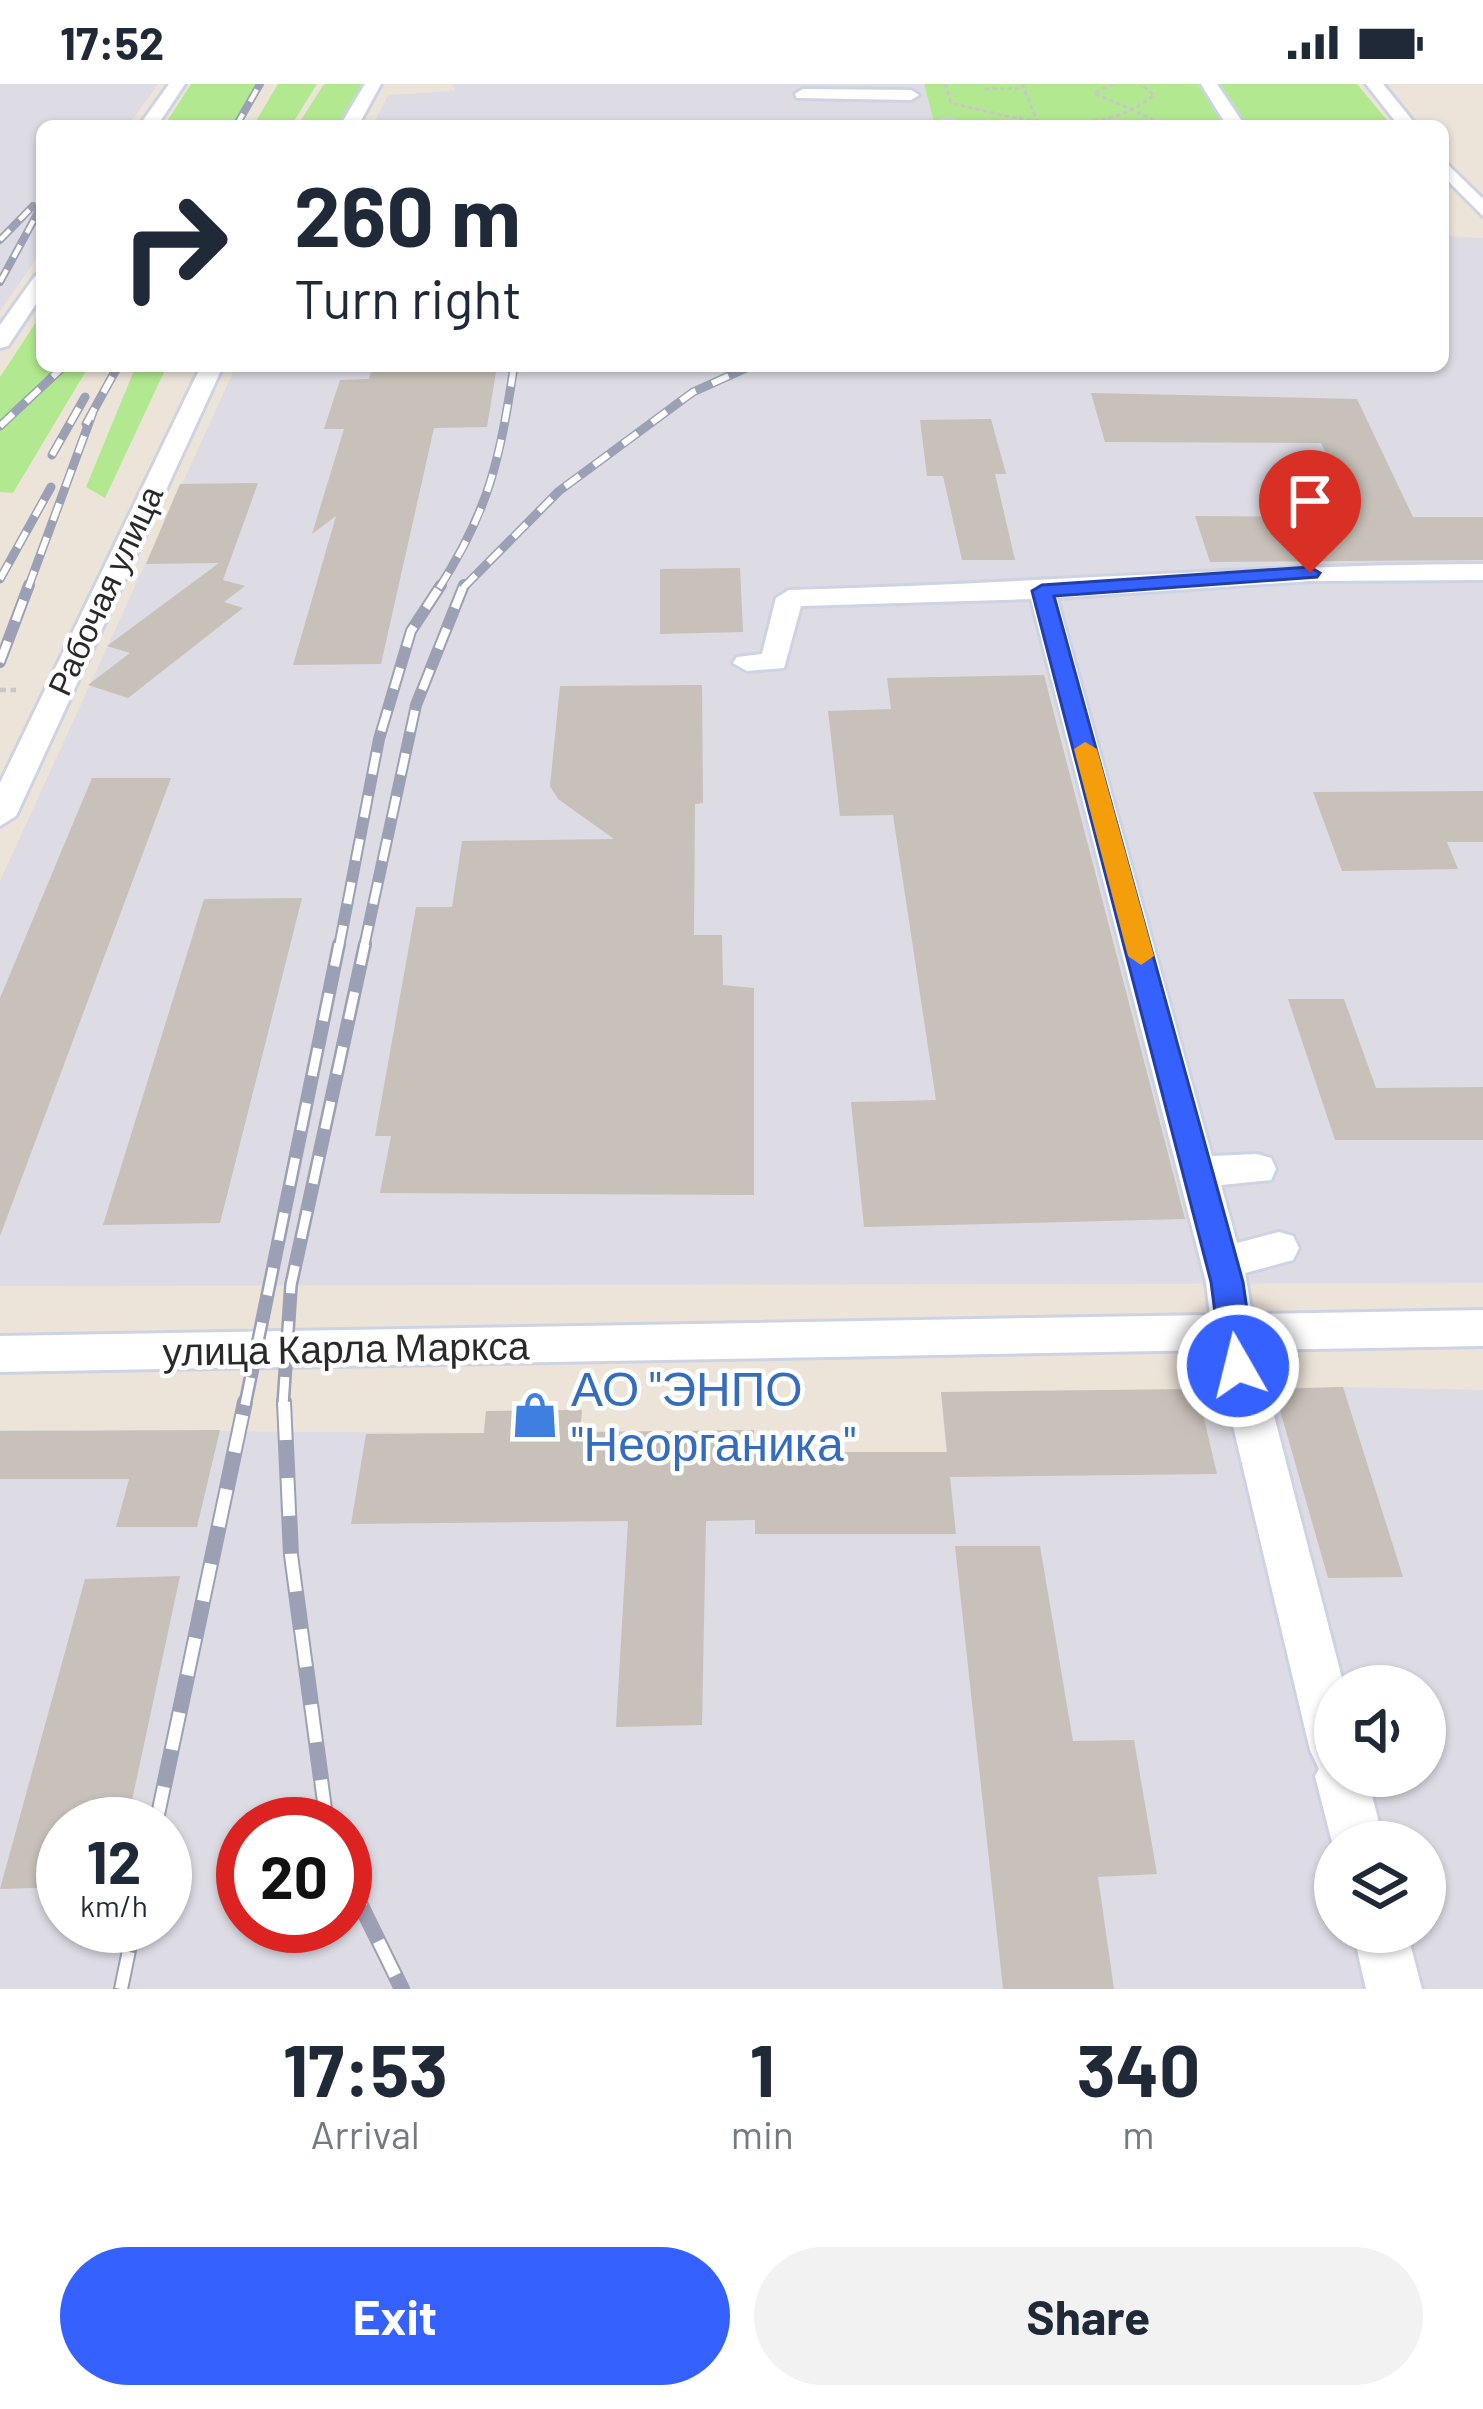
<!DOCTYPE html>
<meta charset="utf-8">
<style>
body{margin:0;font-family:Barlow,sans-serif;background:#f2f2f3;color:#1f2937;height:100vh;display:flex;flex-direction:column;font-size:45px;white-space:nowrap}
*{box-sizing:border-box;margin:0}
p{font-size:39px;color:#747a83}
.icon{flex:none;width:66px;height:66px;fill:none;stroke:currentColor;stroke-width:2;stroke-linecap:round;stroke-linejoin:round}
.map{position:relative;height:1905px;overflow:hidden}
.drawer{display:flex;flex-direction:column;background:#fff;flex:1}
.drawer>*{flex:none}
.top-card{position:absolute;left:36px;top:36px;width:1413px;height:252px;border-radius:18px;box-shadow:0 3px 9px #0004;background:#fff;color:#1f2937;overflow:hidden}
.fabs{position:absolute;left:1314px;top:1581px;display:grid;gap:24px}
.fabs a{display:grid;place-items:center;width:132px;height:132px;border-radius:50%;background:#fff;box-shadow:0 3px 9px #0004;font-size:60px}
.speed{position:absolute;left:36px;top:1713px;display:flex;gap:24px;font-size:60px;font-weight:700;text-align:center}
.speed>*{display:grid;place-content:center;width:156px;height:156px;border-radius:50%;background:#fff;box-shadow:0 3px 9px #0004;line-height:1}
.speed small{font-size:30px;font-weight:400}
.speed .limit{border:18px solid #d22;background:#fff;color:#111}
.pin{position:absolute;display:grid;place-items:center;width:102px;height:102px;color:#fff;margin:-123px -51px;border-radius:50% 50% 50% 0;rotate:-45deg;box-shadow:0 0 12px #0007}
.pin .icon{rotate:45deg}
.me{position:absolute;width:132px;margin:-66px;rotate:352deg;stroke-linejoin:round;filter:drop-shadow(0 0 9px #0008)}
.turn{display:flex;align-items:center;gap:42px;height:252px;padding:0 60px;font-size:54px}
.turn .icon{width:156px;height:156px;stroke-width:2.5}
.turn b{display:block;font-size:84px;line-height:102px}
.eta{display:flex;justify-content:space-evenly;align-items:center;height:204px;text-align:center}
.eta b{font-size:72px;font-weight:700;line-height:84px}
.cta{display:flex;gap:24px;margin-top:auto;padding:24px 60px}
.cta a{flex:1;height:138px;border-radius:72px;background:#3461ff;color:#fff;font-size:48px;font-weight:700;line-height:138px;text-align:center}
.cta a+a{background:#f2f2f3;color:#1f2937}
.status{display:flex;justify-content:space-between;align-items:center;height:84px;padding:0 60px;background:#fff;direction:ltr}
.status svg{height:33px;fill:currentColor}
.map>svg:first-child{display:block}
.industrial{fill:#dddbe4;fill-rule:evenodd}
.green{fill:#b2e990}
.building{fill:#c8c1b9}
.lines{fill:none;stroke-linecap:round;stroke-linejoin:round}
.minor-casing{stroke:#ced3e4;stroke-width:6}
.path-far1{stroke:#c7c7c7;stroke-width:3;stroke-dasharray:4.5 3;stroke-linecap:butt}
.path{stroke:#c7c7c7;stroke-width:4.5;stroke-dasharray:6 4.5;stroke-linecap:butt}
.minor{fill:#fff;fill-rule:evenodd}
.rail-far4-casing{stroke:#9ca0b5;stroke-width:8}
.rail-far3-casing{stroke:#9ca0b5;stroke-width:9}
.rail-far2-casing{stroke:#9ca0b5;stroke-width:12}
.rail-far1-casing{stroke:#9ca0b5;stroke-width:14}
.rail-casing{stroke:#9ca0b5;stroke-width:16}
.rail-far4{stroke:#fff;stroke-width:4.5;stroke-dasharray:14;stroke-linecap:butt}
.rail-far3{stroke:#fff;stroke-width:6;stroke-dasharray:18;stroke-linecap:butt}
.rail-far2{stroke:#fff;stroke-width:8;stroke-dasharray:22;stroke-linecap:butt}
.rail-far1{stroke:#fff;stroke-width:9;stroke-dasharray:28;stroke-linecap:butt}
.rail{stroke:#fff;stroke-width:12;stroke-dasharray:38;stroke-linecap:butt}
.route{fill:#3461ff;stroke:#223fa6;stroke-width:3}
.slow{fill:#f59e0b}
.labels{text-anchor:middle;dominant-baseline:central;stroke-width:9;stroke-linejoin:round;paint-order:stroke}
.far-street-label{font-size:33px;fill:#292929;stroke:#fff}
.street-label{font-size:39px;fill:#292929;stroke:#fff}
.near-shop-label{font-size:48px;fill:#366cbe;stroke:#fff;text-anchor:start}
</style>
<div class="status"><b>17:52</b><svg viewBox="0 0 49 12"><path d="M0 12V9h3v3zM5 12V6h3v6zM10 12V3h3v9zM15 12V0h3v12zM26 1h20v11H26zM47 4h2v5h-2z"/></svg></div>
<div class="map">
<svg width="1483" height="1905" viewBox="0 0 1483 1905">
<rect width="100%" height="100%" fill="#ede4d9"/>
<path class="industrial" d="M 0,0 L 158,0 L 128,42 L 42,42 L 42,167 L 0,227 Z
M 452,0 L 924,0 L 935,42 L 372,42 L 388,11 L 455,7 Z
M 1443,152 L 1483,154 L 1483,1199 L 0,1202 L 0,797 L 236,282 L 1443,282 Z
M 1343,1303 L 1483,1306 L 1483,1905 L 0,1905 L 0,1346 L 483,1349 L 486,1327 L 582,1326 L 581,1348 L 755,1368 L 946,1368 L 941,1308 ZM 1335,1602 L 1425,1602 L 1425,1692 L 1335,1692 ZM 63,1740 L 165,1740 L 165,1842 L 63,1842 ZM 243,1740 L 345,1740 L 345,1842 L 243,1842 ZM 1335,1758 L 1425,1758 L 1425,1848 L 1335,1848 Z"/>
<path class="green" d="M 191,0 L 257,0 L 232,42 L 164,42 Z
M 278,0 L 317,0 L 291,42 L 253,42 Z
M 324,0 L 362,0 L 340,42 L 297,42 Z
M 924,0 L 1357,0 L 1392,42 L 935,42 Z
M 42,229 L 42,282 L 89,282 L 13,409 L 0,408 L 0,293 Z
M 136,282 L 167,282 L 105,414 L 86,403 Z"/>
<path class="building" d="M 373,282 L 497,282 L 487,343 L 434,344 L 381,580 L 293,581 L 336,432 L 312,450 L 344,345 L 324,345 L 340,296 L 369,295 Z
M 1091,309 L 1357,315 L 1413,433 L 1483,433 L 1483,476 L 1210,478 L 1195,432 L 1355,433 L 1321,359 L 1105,358 Z
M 991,335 L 1006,390 L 995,390 L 1015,476 L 962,476 L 943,392 L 927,392 L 920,336 Z
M 258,399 L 223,496 L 245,502 L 224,518 L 243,524 L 128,614 L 88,601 L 130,569 L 107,562 L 219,479 L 146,480 L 180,400 Z
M 740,484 L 743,548 L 660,550 L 660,485 Z
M 1044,591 L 1185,1135 L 864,1143 L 851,1018 L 936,1016 L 893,731 L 840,732 L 828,627 L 891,625 L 887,594 Z
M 702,601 L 703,719 L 695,720 L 694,851 L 722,851 L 723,901 L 754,904 L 754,1111 L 380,1109 L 391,1052 L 375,1052 L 416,823 L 452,823 L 462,757 L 614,755 L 558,715 L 550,702 L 560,602 Z
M 92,694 L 171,694 L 0,1152 L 0,914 Z
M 1483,707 L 1483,758 L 1447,758 L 1458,785 L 1342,787 L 1313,708 Z
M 302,814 L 220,1139 L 103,1141 L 204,815 Z
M 1288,915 L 1344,915 L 1376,1004 L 1483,1003 L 1483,1056 L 1335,1056 Z
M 1343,1303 L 1403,1493 L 1328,1494 L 1274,1305 Z
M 1197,1305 L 1217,1390 L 950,1393 L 956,1450 L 755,1450 L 755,1436 L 706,1437 L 702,1641 L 616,1643 L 628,1437 L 351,1440 L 366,1350 L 484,1349 L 486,1327 L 582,1326 L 580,1348 L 754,1346 L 754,1368 L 947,1368 L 941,1308 Z
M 220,1346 L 197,1443 L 116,1443 L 129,1395 L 0,1395 L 0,1347 Z
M 955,1462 L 1040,1462 L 1073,1657 L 1134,1656 L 1157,1790 L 1098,1793 L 1114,1905 L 1003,1905 Z
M 180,1492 L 127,1740 L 63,1740 L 63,1803 L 0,1805 L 85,1495 Z"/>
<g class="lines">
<defs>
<path id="minor" d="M 169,0 L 185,0 L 157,42 L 139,42 Z
M 365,0 L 381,0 L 358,42 L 340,42 Z
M 1201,0 L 1217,0 L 1245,42 L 1227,42 Z
M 1366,0 L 1383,0 L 1417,42 L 1399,42 Z
M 803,5 L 911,6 L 919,11 L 911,16 L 797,14 L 795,10 Z
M 944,36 L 957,38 L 960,42 L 935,41 Z
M 1443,76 L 1483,115 L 1483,132 L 1443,92 Z
M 42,190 L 42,211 L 8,262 L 0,264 L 0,241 L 35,192 Z
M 201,282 L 223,282 L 16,732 L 0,742 L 0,699 Z
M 1483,480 L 1483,496 L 1310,497 L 1057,514 L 1212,1072 L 1257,1070 L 1271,1074 L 1276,1085 L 1271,1096 L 1221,1101 L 1237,1159 L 1279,1148 L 1293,1152 L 1299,1164 L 1293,1176 L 1245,1189 L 1252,1230 L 1483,1226 L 1483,1262 L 1257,1266 L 1344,1602 L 1335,1602 L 1335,1692 L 1367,1692 L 1384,1758 L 1335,1758 L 1335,1766 L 1332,1758 L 1315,1692 L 1319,1685 L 1310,1666 L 1215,1266 L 0,1288 L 0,1252 L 1210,1231 L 1206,1198 L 1031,515 L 801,522 L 784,584 L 747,587 L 733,579 L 737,573 L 762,570 L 776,514 L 789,506 C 1021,500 1251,481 1483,480 Z
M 1353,1848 L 1407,1848 L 1422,1905 L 1366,1905 Z"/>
</defs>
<use href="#minor" class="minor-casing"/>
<path class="path-far1" d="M 945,0 L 951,19 C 1018,35 1096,58 1154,11 L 1140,0
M 1022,0 L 1038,39
M 1113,0 L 1094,9 L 1167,42
M 985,5 L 1023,4"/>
<path class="path" d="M 0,606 L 16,606"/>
<use href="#minor" class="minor"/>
<defs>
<path id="rail-far4" d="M 236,42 L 260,0
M 0,156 L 33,122
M 0,198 L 42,121"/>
<path id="rail-far3" d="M 86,340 L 118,282
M 0,342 L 64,282
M 52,371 L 85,313
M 0,495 L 51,403
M 28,504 L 93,328
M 439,504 C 490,424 500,374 514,282
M 463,504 L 559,407 L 693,308 L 751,282"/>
<path id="rail-far2" d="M 0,578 L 29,501
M 339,863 L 379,655 L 411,547 L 441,501
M 364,863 L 416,621 L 464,501"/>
<path id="rail-far1" d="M 245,1321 L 339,860
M 283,1321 L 291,1201 L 365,860"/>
<path id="rail" d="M 284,1318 L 291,1471 L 327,1740
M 156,1740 L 245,1318
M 345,1789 L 402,1905
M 121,1905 L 134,1842"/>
</defs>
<use href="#rail-far4" class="rail-far4-casing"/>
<use href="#rail-far3" class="rail-far3-casing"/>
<use href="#rail-far2" class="rail-far2-casing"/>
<use href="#rail-far1" class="rail-far1-casing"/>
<use href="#rail" class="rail-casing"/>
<use href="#rail-far4" class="rail-far4"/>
<use href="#rail-far3" class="rail-far3"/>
<use href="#rail-far2" class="rail-far2"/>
<use href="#rail-far1" class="rail-far1"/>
<use href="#rail" class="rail"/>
</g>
<path class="route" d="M 1310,483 L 1320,489 L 1317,493 L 1054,512 L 1243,1198 L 1255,1282 L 1250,1292 L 1238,1296 L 1227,1292 L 1222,1282 L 1211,1198 L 1032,507 L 1042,501 Z"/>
<path class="slow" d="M 1085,658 L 1097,665 L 1154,872 L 1141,881 L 1128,872 L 1074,665 Z"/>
<defs>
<symbol id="shop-bare" viewBox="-9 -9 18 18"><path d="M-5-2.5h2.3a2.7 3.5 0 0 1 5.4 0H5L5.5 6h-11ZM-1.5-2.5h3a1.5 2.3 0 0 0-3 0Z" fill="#3f7fe0" stroke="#fff" stroke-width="2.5" paint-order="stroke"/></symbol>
</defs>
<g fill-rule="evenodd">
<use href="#shop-bare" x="502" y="1298" width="66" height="66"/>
</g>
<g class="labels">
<g class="far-street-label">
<text transform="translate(104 506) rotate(-65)">Рабочая улица</text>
</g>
<g class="street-label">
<text transform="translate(346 1263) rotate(-1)">улица Карла Маркса</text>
</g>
<g class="near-shop-label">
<text x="571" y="1303">АО "ЭНПО<tspan x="571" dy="55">"Неорганика"</tspan></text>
</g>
</g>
</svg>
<div class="fabs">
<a><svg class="icon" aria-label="sound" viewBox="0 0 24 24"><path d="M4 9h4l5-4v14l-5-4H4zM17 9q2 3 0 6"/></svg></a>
<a><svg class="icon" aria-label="layers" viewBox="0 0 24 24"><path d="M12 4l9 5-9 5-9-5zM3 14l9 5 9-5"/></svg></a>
</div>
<div class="speed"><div>12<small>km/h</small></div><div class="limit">20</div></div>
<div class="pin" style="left:1310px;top:489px;background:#d93025"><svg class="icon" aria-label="arrive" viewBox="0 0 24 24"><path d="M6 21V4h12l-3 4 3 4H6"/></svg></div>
<svg class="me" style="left:1238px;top:1282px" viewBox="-20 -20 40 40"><circle r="17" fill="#3461ff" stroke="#fff" stroke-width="3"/><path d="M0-11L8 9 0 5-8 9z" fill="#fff"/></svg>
<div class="top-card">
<div class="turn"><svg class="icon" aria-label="right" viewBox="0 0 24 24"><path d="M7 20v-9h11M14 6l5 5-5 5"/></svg><div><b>260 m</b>Turn right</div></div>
</div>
</div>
<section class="drawer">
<div class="eta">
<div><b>17:53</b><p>Arrival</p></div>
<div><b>1</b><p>min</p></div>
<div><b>340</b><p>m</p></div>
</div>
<div class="cta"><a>Exit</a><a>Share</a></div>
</section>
